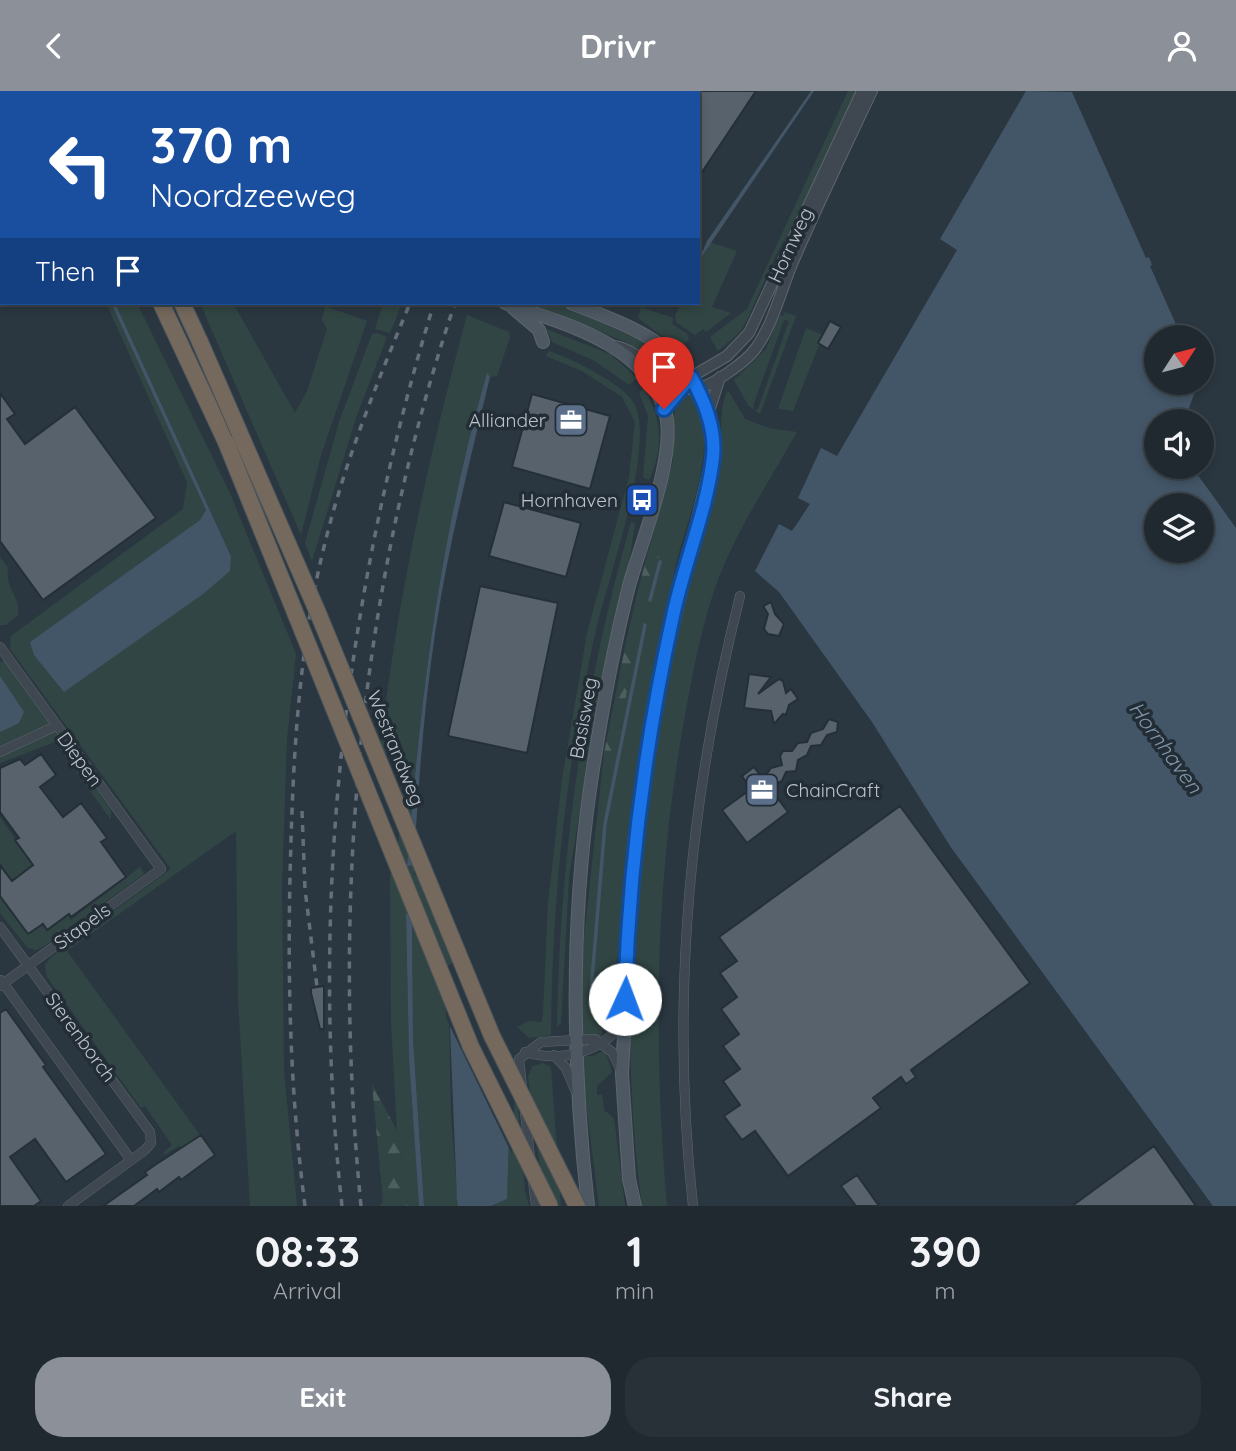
<!DOCTYPE html>
<style>
body{margin:0;font-family:Quicksand,sans-serif;background:#283138;color:#f1f3f6;height:100vh;display:flex;flex-direction:column;font-size:26px;white-space:nowrap}
*{box-sizing:border-box;margin:0}
p{font-size:23px;color:#a2a6ab}
.icon{flex:none;width:38px;height:38px;fill:none;stroke:currentColor;stroke-width:2;stroke-linecap:round;stroke-linejoin:round}
.map{position:relative;height:1115px;overflow:hidden}
.drawer{display:flex;flex-direction:column;background:#202930;flex:1}
.drawer>*{flex:none}
.banner{position:absolute;left:0px;top:0px;width:700px;height:214px;box-shadow:0 4px 10px #0003,0 0 0 2px #3d454c;background:#1a4fa0;color:#fff;overflow:hidden}
.needle{width:46px;rotate:54deg}
.fabs{position:absolute;left:1144px;top:234px;display:grid;gap:14px}
.fabs a{display:grid;place-items:center;width:70px;height:70px;border-radius:50%;background:#202930;box-shadow:0 4px 10px #0003,0 0 0 2px #3d454c;font-size:35px}
.pin{position:absolute;display:grid;place-items:center;width:60px;height:60px;color:#fff;margin:-72px -30px;border-radius:50% 50% 50% 0;rotate:-45deg;box-shadow:0 0 7px #0007}
.pin .icon{rotate:45deg}
.me{position:absolute;width:77px;margin:-38px;rotate:2deg;stroke-linejoin:round;filter:drop-shadow(0 0 5px #0008)}
.turn{display:flex;align-items:center;gap:24px;height:147px;padding:0 35px;font-size:32px}
.turn .icon{width:91px;height:91px;stroke-width:2.5}
.turn b{display:block;font-size:49px;line-height:60px}
.then{display:flex;align-items:center;height:66px;padding:0 35px;background:#0003;gap:14px;font-size:26px}
.eta{display:flex;justify-content:space-evenly;align-items:center;height:119px;text-align:center}
.eta b{font-size:42px;font-weight:800;line-height:49px}
.action{display:flex;gap:14px;margin-top:auto;padding:14px 35px}
.action a{flex:1;height:80px;border-radius:28px;background:#8c9099;color:#fff;font-size:28px;font-weight:800;line-height:80px;text-align:center}
.action a+a{background:#283138;color:#f1f3f6}
header{display:flex;justify-content:space-between;align-items:center;height:91px;padding:0 35px;background:#8c9099;color:#fff;font-size:32px;font-weight:800}
.map>svg:first-child{display:block}
.grass{fill:#314644;fill-rule:evenodd}
.forest{fill:url(#forest-firs)}
.water{fill:#435667;fill-rule:evenodd}
.pier{fill:#2b3740}
.lines{fill:none;stroke-linecap:round;stroke-linejoin:round}
.stream{stroke:#435667;stroke-width:3.5}
.building{fill:#57626d;stroke:#252f38;stroke-width:2}
.minor-casing{stroke:#5d666e;stroke-width:10}
.tertiary-casing{stroke:#5d666e;stroke-width:12}
.secondary-casing{stroke:#5d666e;stroke-width:14}
.motorway-casing{stroke:#49535b;stroke-width:18}
.minor{stroke:#3f4851;stroke-width:9}
.tertiary{stroke:#3f4851;stroke-width:10}
.secondary{stroke:#4d5863;stroke-width:12}
.motorway{stroke:#75695d;stroke-width:16}
.rail{stroke:#646f79;stroke-width:3.5;stroke-dasharray:7 7;stroke-linecap:butt}
.motorway-bridge-casing{stroke:#49535b;stroke-width:18;stroke-linecap:butt}
.motorway-bridge{stroke:#75695d;stroke-width:16}
.route-casing{stroke:#114b97;stroke-width:18}
.route{stroke:#1a73e8;stroke-width:12}
.labels{text-anchor:middle;dominant-baseline:central;stroke-width:7;stroke-linejoin:round;paint-order:stroke}
.street-label{font-size:19px;fill:#bcc3ca;stroke:#232d36}
.poi-label{font-size:19px;fill:#bcc3ca;stroke:#232d36;text-anchor:end}
.water-label{font-size:21px;font-style:italic;fill:#8196a9;stroke:#232d36}
</style>
<header><svg class="icon" aria-label="back" viewBox="0 0 24 24"><path d="M15 5l-7 7 7 7"/></svg>Drivr<svg class="icon" aria-label="person" viewBox="0 0 24 24"><circle cx="12" cy="8" r="4"/><path d="M4 21q1-7 8-7t8 7"/></svg></header>
<div class="map">
<svg width="1236" height="1115" viewBox="0 0 1236 1115">
<defs>
<pattern id="forest-firs" width="22" height="20" patternUnits="userSpaceOnUse" patternTransform="scale(1.75)"><rect width="22" height="20" fill="#314644"/><path d="M5 1l3.5 6h-7zM16 11l3.5 6h-7z" fill="#4d5f5e"/></pattern>
</defs>
<rect width="100%" height="100%" fill="#2b3740"/>
<path class="grass" d="M 848,0 L 859,0 L 795,131 L 776,164 L 748,227 L 741,240 L 718,260 L 710,246 L 747,218 Z
M 709,151 L 737,160 L 712,216 L 731,222 L 706,241 L 703,238 L 695,244 L 676,231 L 675,224 L 682,212 L 698,212 L 698,171 Z
M 106,212 L 111,212 L 206,419 L 200,429 L 30,551 L 230,480 L 231,464 L 115,212 L 137,212 L 229,400 L 296,563 L 287,648 L 282,795 L 284,980 L 297,1115 L 250,1115 L 238,908 L 236,740 L 67,860 L 200,1044 L 182,1057 L 179,1055 L 164,1064 L 164,1061 L 172,1054 L 145,1015 L 141,1017 L 47,886 L 45,874 L 51,866 L 171,778 L 10,558 L 11,545 L 183,418 L 187,391 Z
M 200,212 L 233,212 L 295,322 L 307,300 L 327,238 L 322,229 L 325,215 L 367,230 L 321,364 L 301,444 Z
M 383,212 L 402,212 L 390,242 L 375,238 Z
M 530,212 C 576,212 631,237 666,266 L 655,275 L 628,252 Z
M 641,216 L 673,227 L 672,233 L 687,243 L 689,249 L 678,257 L 638,227 Z
M 785,221 L 796,225 L 795,228 L 760,323 L 748,314 L 734,289 L 766,258 L 780,224 L 783,225 ZM 784,229 L 789,230 L 758,318 L 754,320 L 753,315 Z
M 467,224 L 509,241 L 510,246 L 497,285 L 490,286 L 487,283 C 439,446 421,605 407,774 L 414,774 L 414,784 L 433,785 L 515,978 L 525,1100 L 529,1115 L 491,1115 L 507,1108 L 510,1015 L 448,887 L 451,1024 L 458,1115 L 424,1115 L 413,947 L 412,824 L 406,824 L 409,967 L 419,1115 L 408,1115 L 397,1040 L 391,932 L 390,783 L 396,782 L 405,666 L 380,661 C 396,512 428,368 467,224 Z
M 806,237 L 823,244 L 793,320 L 778,318 Z
M 546,238 L 610,263 L 637,287 L 629,294 L 595,270 L 552,251 Z
M 377,242 L 387,246 L 356,327 L 312,470 L 305,452 L 339,331 L 372,243 Z
M 549,260 C 570,267 629,295 636,316 C 653,363 608,487 596,539 C 589,568 584,598 579,627 C 560,732 552,837 551,944 L 529,947 L 517,936 L 528,930 L 541,931 L 543,923 L 548,812 L 562,688 L 587,542 L 629,386 L 635,331 L 622,306 L 582,280 L 546,265 Z
M 644,297 C 662,328 664,357 649,389 L 643,386 L 648,325 L 639,301 Z
M 728,299 L 745,328 L 769,337 L 797,341 C 770,389 739,435 719,486 C 701,533 692,586 683,635 C 655,794 653,954 667,1115 L 642,1115 C 619,947 631,758 666,593 C 680,523 701,456 718,387 C 725,361 716,319 728,299 Z
M 689,302 C 727,343 683,435 674,482 C 658,564 641,645 630,728 C 622,791 627,857 605,917 L 595,917 L 595,926 L 605,926 L 601,945 L 580,944 L 584,847 L 604,662 L 616,662 L 635,554 L 626,551 L 637,503 L 648,505 L 659,464 L 648,461 L 673,370 L 674,323 L 682,303 Z
M 631,431 L 635,432 L 629,473 L 599,600 L 569,787 L 561,932 L 557,936 C 560,762 583,599 631,431 Z
M 0,466 L 8,477 C 5,499 21,506 18,524 L 6,534 L 0,534 Z
M 4,569 L 111,719 L 111,729 L 55,651 L 0,672 L 0,571 Z
M 0,726 L 71,829 L 140,776 L 144,783 L 46,854 L 36,859 L 28,857 L 0,822 Z
M 605,959 L 612,981 L 597,995 L 597,1004 L 602,1004 L 604,1019 L 614,1027 L 625,1115 L 599,1115 L 580,965 L 593,965 Z
M 543,972 L 551,976 L 561,1115 L 545,1115 L 528,985 L 533,975 Z"/>
<path class="forest" d="M 648,461 L 659,464 L 648,506 L 637,503 Z
M 626,551 L 635,554 L 616,662 L 604,662 Z
M 372,993 L 397,1040 L 408,1115 L 380,1115 L 383,1110 Z"/>
<path class="water" d="M 811,0 L 814,0 L 698,171 L 707,150 Z
M 1026,0 L 1072,1 L 1146,167 L 1149,166 L 1152,174 L 1150,175 L 1182,247 L 1157,247 L 1157,292 L 1198,292 L 1184,331 L 1157,331 L 1157,376 L 1192,376 L 1236,437 L 1236,1115 L 1213,1115 L 950,755 L 872,631 L 779,501 L 755,480 L 779,433 L 792,440 L 810,413 L 798,407 L 821,357 L 837,365 L 957,159 L 940,148 ZM 1157,415 L 1202,415 L 1202,460 L 1157,460 Z
M 111,212 L 115,212 L 231,465 L 230,480 L 203,503 L 64,601 L 34,564 L 30,551 L 200,429 L 206,419 Z
M 487,282 L 490,286 C 470,369 449,452 436,536 C 424,615 418,695 414,774 L 407,775 C 421,604 439,448 487,282 Z
M 0,585 L 24,621 L 19,632 L 0,641 Z
M 406,823 L 412,824 L 413,948 L 424,1115 L 419,1115 L 409,967 Z
M 448,887 L 510,1015 L 507,1108 L 491,1115 L 458,1115 L 457,1109 Z"/>
<path class="pier" d="M 452,872 L 461,872 L 515,1005 L 512,1063 L 446,927 L 445,888 L 446,876 Z"/>
<g class="lines">
<path class="stream" d="M 650,509 L 660,471
M 590,912 L 605,733 L 645,534"/>
</g>
<path class="building" d="M 698,0 L 756,0 L 698,87 Z
M 830,230 L 841,236 L 828,258 L 818,252 Z
M 0,302 L 15,323 L 7,328 L 25,353 L 75,316 L 156,427 L 43,509 L 0,450 Z
M 532,303 L 610,325 L 590,398 L 512,376 Z
M 504,411 L 581,432 L 566,486 L 489,465 Z
M 480,495 L 558,512 L 527,662 L 448,645 Z
M 771,511 L 775,523 L 784,533 L 779,545 L 768,543 L 764,538 L 768,523 L 763,515 Z
M 749,583 L 771,586 L 758,603 L 779,588 L 783,590 L 786,602 L 791,598 L 798,608 L 789,614 L 786,624 L 783,623 L 774,633 L 771,620 L 744,617 Z
M 829,628 L 838,631 L 837,641 L 827,644 L 821,654 L 811,655 L 807,664 L 798,669 L 796,680 L 786,681 L 782,690 L 769,696 L 788,721 L 747,752 L 722,719 L 751,698 L 742,685 L 754,676 L 763,688 L 771,677 L 782,674 L 780,665 L 783,660 L 792,660 L 798,652 L 807,651 L 811,642 L 823,638 Z
M 41,663 L 56,684 L 40,696 L 63,726 L 81,712 L 107,747 L 101,751 L 126,786 L 71,826 L 69,823 L 47,839 L 43,833 L 28,843 L 0,805 L 0,774 L 12,790 L 33,774 L 15,749 L 19,747 L 0,721 L 0,677 L 20,668 L 25,674 Z
M 900,715 L 1030,892 L 911,979 L 916,986 L 906,993 L 901,986 L 873,1007 L 881,1017 L 788,1085 L 755,1040 L 742,1049 L 724,1025 L 740,1014 L 723,990 L 740,978 L 723,955 L 739,943 L 721,918 L 737,906 L 720,882 L 737,870 L 719,846 Z
M 324,895 L 324,938 L 320,938 L 311,902 L 311,897 Z
M 6,918 L 46,974 L 43,976 L 106,1063 L 66,1091 L 35,1048 L 10,1066 L 41,1110 L 34,1115 L 0,1115 L 0,922 Z
M 201,1044 L 215,1064 L 181,1089 L 179,1086 L 159,1101 L 157,1098 L 134,1115 L 103,1115 L 147,1084 L 145,1081 L 155,1074 Z
M 1154,1055 L 1196,1115 L 1072,1115 Z
M 857,1084 L 879,1115 L 856,1115 L 841,1095 Z"/>
<g class="lines">
<defs>
<path id="minor" d="M 0,556 L 161,778 L 0,895
M 0,661 L 56,635
M 0,836 L 150,1041 L 151,1052 L 145,1059 L 68,1115
M 1,889 L 131,1069
M 525,961 C 562,972 601,961 624,931
M 554,964 L 566,977 L 576,1001
M 522,996 L 519,968 L 541,951 L 595,948 L 612,961 L 622,981
M 525,1021 L 530,1066
M 533,1090 L 536,1115
M 693,1115 C 670,908 689,706 740,505"/>
<path id="tertiary" d="M 614,255 C 650,261 658,301 695,298 C 711,296 747,270 756,257 C 775,230 782,194 796,164 C 820,109 846,55 872,0
M 664,318 L 691,286 L 727,265 L 749,242 L 862,0
M 708,324 L 720,286"/>
<path id="secondary" d="M 206,0 L 207,2
M 238,0 L 239,2
M 35,2 L 37,0
M 0,27 L 2,26
M 505,212 C 564,233 645,252 665,320 C 678,362 641,451 629,495 C 612,562 600,630 590,698 C 570,838 572,975 588,1115
M 571,212 C 654,244 708,264 713,365 L 663,575 L 634,752 L 622,983 L 629,1088 L 635,1115
M 513,217 L 539,239 L 543,251"/>
<path id="motorway" d="M 47,0 L 48,2
M 69,0 L 70,2
M 161,212 L 226,351
M 182,212 L 200,251"/>
</defs>
<use href="#minor" class="minor-casing"/>
<use href="#tertiary" class="tertiary-casing"/>
<use href="#secondary" class="secondary-casing"/>
<use href="#motorway" class="motorway-casing"/>
<use href="#minor" class="minor"/>
<use href="#tertiary" class="tertiary"/>
<use href="#secondary" class="secondary"/>
<use href="#motorway" class="motorway"/>
<path class="rail" d="M 514,2 L 514,0
M 545,2 L 546,0
M 302,720 L 305,798 L 317,896
M 305,1115 C 289,994 287,873 291,750 C 294,651 300,553 324,456 C 344,372 377,292 410,212
M 342,1115 C 308,812 345,502 434,212
M 361,1115 C 331,814 358,499 455,212"/>
<defs>
<path id="motorway-bridge" d="M 200,251 L 318,522 L 492,945 L 577,1115
M 226,351 L 471,956 L 550,1115"/>
</defs>
<use href="#motorway-bridge" class="motorway-bridge-casing"/>
<use href="#motorway-bridge" class="motorway-bridge"/>
</g>
<g class="lines">
<defs>
<path id="route" d="M 625,908 C 629,778 645,652 673,525 C 684,472 707,420 713,366 C 716,338 704,309 691,286 L 664,318"/>
</defs>
<use href="#route" class="route-casing"/>
<use href="#route" class="route"/>
</g>
<defs>
<symbol id="office-square" viewBox="-11 -11 22 22"><rect x="-9" y="-9" width="18" height="18" rx="4" fill="#5c6f8a" stroke="#232d36"/><path d="M-6-3h4V-5.5h4V-3h4V5H-6ZM-1-4.5V-3h2v-1.5ZM-6 0V1H6V0Z" fill="#fff"/></symbol>
<symbol id="bus-square" viewBox="-11 -11 22 22"><rect x="-9" y="-9" width="18" height="18" rx="4" fill="#1a4fb4" stroke="#232d36"/><path d="M-5-6H5V4H4V6H2V4H-2V6H-4V4H-5ZM-3.5-4V0h7V-4ZM-3.5 1.2v1.5H-2V1.2ZM2 1.2v1.5H3.5V1.2Z" fill="#fff"/></symbol>
</defs>
<g fill-rule="evenodd">
<use href="#office-square" x="552" y="310" width="38" height="38"/>
<use href="#bus-square" x="623" y="390" width="38" height="38"/>
<use href="#office-square" x="743" y="680" width="38" height="38"/>
</g>
<g class="labels">
<g class="street-label">
<text transform="translate(790 154) rotate(-65)">Hornweg</text>
<text transform="translate(583 627) rotate(-80)">Basisweg</text>
<text transform="translate(396 657) rotate(68)">Westrandweg</text>
<text transform="translate(80 668) rotate(54)">Diepen</text>
<text transform="translate(82 835) rotate(-36)">Stapels</text>
<text transform="translate(81 946) rotate(54)">Sierenborch</text>
</g>
<g class="poi-label">
<text x="546" y="329">Alliander</text>
<text x="618" y="409">Hornhaven</text>
<text x="786" y="699" text-anchor="start">ChainCraft</text>
</g>
<g class="water-label">
<text transform="translate(1166 656) rotate(54)">Hornhaven</text>
</g>
</g>
</svg>
<div class="fabs">
<a><svg class="needle" viewBox="-14 -14 28 28"><path d="M0-13l5 13h-10z" fill="#e53935"/><path d="M0 13l5-13h-10z" fill="#a2a6ab"/></svg></a>
<a><svg class="icon" aria-label="sound" viewBox="0 0 24 24"><path d="M4 9h4l5-4v14l-5-4H4zM17 9q2 3 0 6"/></svg></a>
<a><svg class="icon" aria-label="layers" viewBox="0 0 24 24"><path d="M12 4l9 5-9 5-9-5zM3 14l9 5 9-5"/></svg></a>
</div>
<div class="pin" style="left:664px;top:318px;background:#d93025"><svg class="icon" aria-label="arrive" viewBox="0 0 24 24"><path d="M6 21V4h12l-3 4 3 4H6"/></svg></div>
<svg class="me" style="left:625px;top:908px" viewBox="-20 -20 40 40"><circle r="19" fill="#fff"/><path d="M0-13L10 11 0 6-10 11z" fill="#1a73e8"/></svg>
<div class="banner">
<div class="turn"><svg class="icon" aria-label="left" viewBox="0 0 24 24"><path d="M17 20v-9H6M10 6l-5 5 5 5"/></svg><div><b>370 m</b>Noordzeeweg</div></div>
<div class="then">Then<svg class="icon" aria-label="arrive" viewBox="0 0 24 24"><path d="M6 21V4h12l-3 4 3 4H6"/></svg></div>
</div>
</div>
<section class="drawer">
<div class="eta">
<div><b>08:33</b><p>Arrival</p></div>
<div><b>1</b><p>min</p></div>
<div><b>390</b><p>m</p></div>
</div>
<div class="action"><a>Exit</a><a>Share</a></div>
</section>
